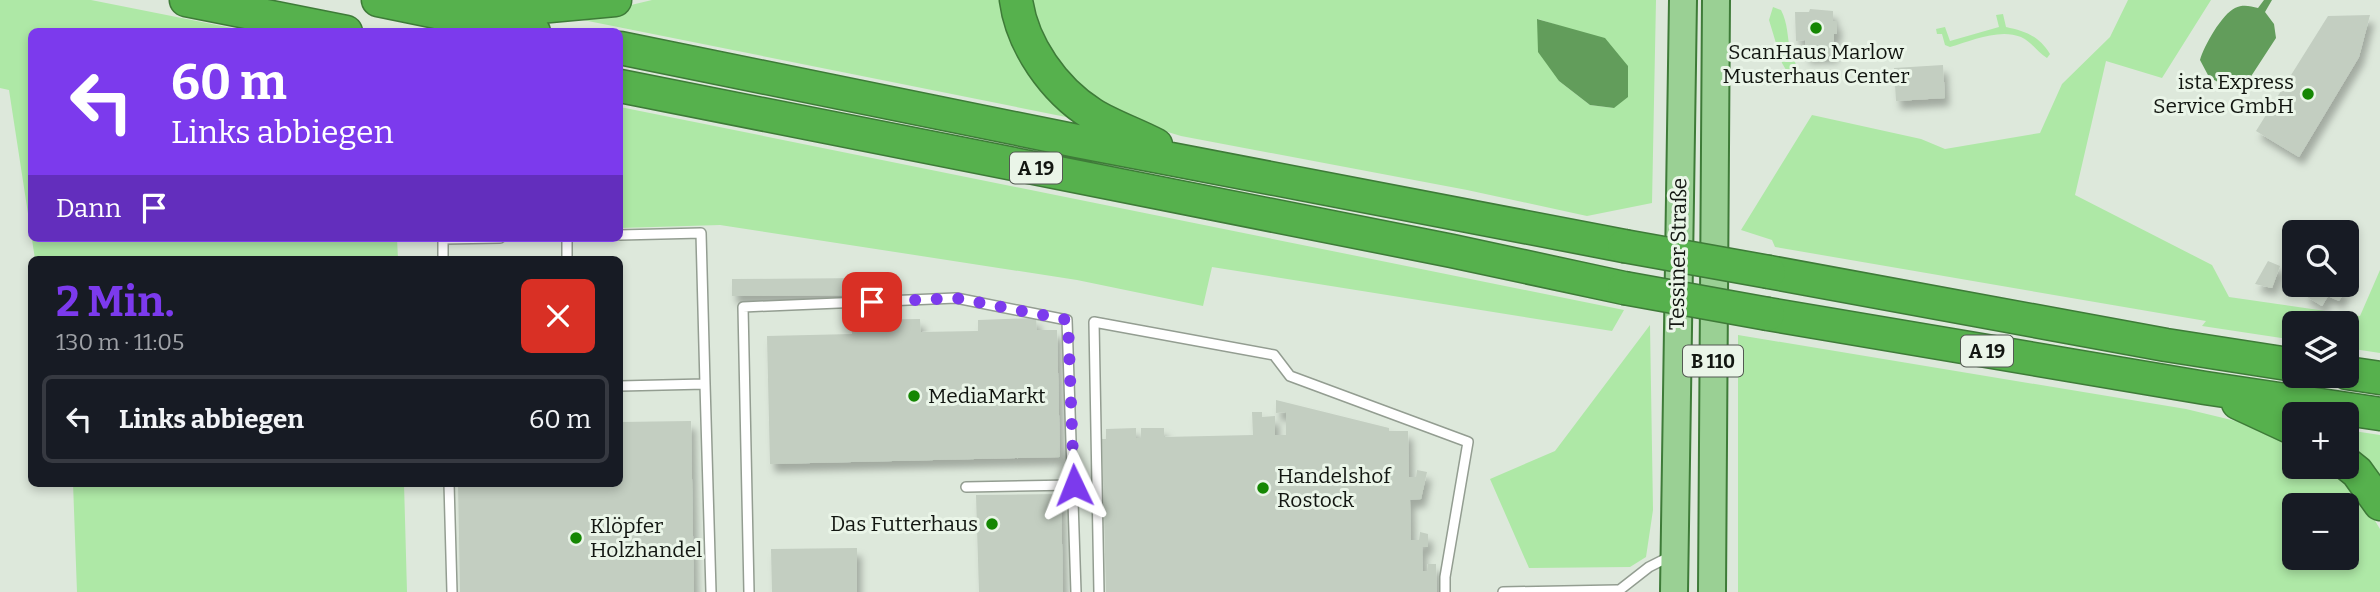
<!DOCTYPE html>
<html lang="de">
<meta charset="utf-8">
<style>
body{margin:0;font-family:Bitter,serif;background:#20242c;color:#f1f3f6;height:100vh;display:flex;flex-direction:column;font-size:26px;white-space:nowrap}
*{box-sizing:border-box;margin:0}
p{font-size:23px;color:#9ea1a6}
.icon{flex:none;width:38px;height:38px;fill:none;stroke:currentColor;stroke-width:2;stroke-linecap:round;stroke-linejoin:round}
.map{position:relative;flex:1;overflow:hidden}
.drawer{position:absolute;left:28px;top:256px;width:595px;height:231px;display:flex;flex-direction:column;background:#171b24;border-radius:10px;box-shadow:0 4px 10px #0003}
.drawer>*{flex:none}
.banner{position:absolute;left:28px;top:28px;width:595px;height:214px;border-radius:10px;box-shadow:0 4px 10px #0003;background:#7c3aed;color:#fff;overflow:hidden}
.fabs{position:absolute;left:2282px;top:220px;display:grid;gap:14px}
.fabs a{display:grid;place-items:center;width:77px;height:77px;border-radius:10px;background:#171b24;box-shadow:0 4px 10px #0003;font-size:35px}
.pin{position:absolute;display:grid;place-items:center;width:60px;height:60px;color:#fff;margin:-30px;border-radius:14px;box-shadow:0 4px 10px #0006}
.me{position:absolute;width:77px;margin:-38px;rotate:358deg;stroke-linejoin:round;filter:drop-shadow(0 0 5px #0008)}
.turn{display:flex;align-items:center;gap:24px;height:147px;padding:0 28px;font-size:32px}
.turn .icon{width:91px;height:91px;stroke-width:2.5}
.turn b{display:block;font-size:49px;line-height:60px}
.then{display:flex;align-items:center;height:66px;padding:0 28px;background:#0003;gap:14px;font-size:26px}
.round{display:grid;place-items:center;flex:none;width:74px;height:74px;border-radius:10px;background:#20242c}
.summary{display:flex;align-items:center;justify-content:space-between;height:119px;padding:0 28px}
h1{font-size:42px;font-weight:700;line-height:52px;color:#7c3aed}
ul{padding:0;list-style:none}
li{display:flex;align-items:center;gap:21px;height:88px;margin:0 14px 10px;padding:0 14px;border:4px solid #363941;border-radius:10px}
li div{flex:1}
li b{display:block;font-size:26px}
li em{font-style:normal}
.map>svg:first-child{display:block}
.green{fill:#aee8a6;fill-rule:evenodd}
.water{fill:#629d5b}
.building{fill:#c3cec1;filter:url(#shadow)}
.lines{fill:none;stroke-linecap:round;stroke-linejoin:round}
.service-casing{stroke:#939d91;stroke-width:12}
.primary-casing{stroke:#3e7b38;stroke-width:30}
.motorway-casing{stroke:#3e7b38;stroke-width:35}
.service{stroke:#fff;stroke-width:9}
.primary{stroke:#9ad094;stroke-width:26}
.motorway{stroke:#56b14d;stroke-width:32}
.motorway-bridge-casing{stroke:#3e7b38;stroke-width:35;stroke-linecap:butt}
.motorway-bridge{stroke:#56b14d;stroke-width:32}
.route{stroke:#7c3aed;stroke-width:12;stroke-dasharray:0 21.6}
.poi-dot{fill:#158703;stroke:#eaf5e8;stroke-width:2.5}
.labels{text-anchor:middle;dominant-baseline:central;stroke-width:6;stroke-linejoin:round;paint-order:stroke}
.shield{fill:#eaf5e8;stroke:#535952;stroke-width:2}
.shield-label{font-size:19px;font-weight:bold;fill:#121611}
.poi-label{font-size:21px;fill:#121611;stroke:#eaf5e8;text-anchor:start}
.street-label{font-size:21px;fill:#121611;stroke:#eaf5e8}
</style>
<div class="map">
<svg width="2380" height="592" viewBox="0 0 2380 592">
<defs>
<filter id="shadow"><feDropShadow dx="4.5" dy="8" stdDeviation="3.5" flood-color="#0004"/></filter>
</defs>
<rect width="100%" height="100%" fill="#dde8db"/>
<path class="green" d="M 0,0 L 91,0 L 247,31 L 32,32 L 32,238 L 397,238 L 398,259 L 35,259 L 9,90 L 0,88 Z
M 652,0 L 1006,0 L 1086,121 L 553,14 L 610,10 Z
M 1025,0 L 1656,0 L 1652,203 L 1587,216 L 1467,190 L 1181,136 L 1128,120 L 1090,103 L 1054,66 ZM 1538,19 L 1579,32 L 1614,108 L 1590,105 L 1559,81 Z
M 2128,0 L 2211,0 L 2162,78 L 2106,61 L 2075,195 L 2212,265 L 2229,297 L 2360,316 L 2380,270 L 2380,353 L 2347,348 L 2347,324 L 2294,324 L 2294,340 L 2202,326 L 2206,321 L 1775,247 L 1772,240 L 1741,230 L 1812,115 L 1921,139 L 1945,149 L 2040,133 L 2062,84 L 2110,37 Z
M 1773,7 L 1781,10 C 1788,24 1787,35 1790,49 C 1793,59 1799,66 1796,77 L 1789,75 L 1782,63 L 1769,20 Z
M 2003,14 L 2006,27 C 2025,31 2039,36 2050,54 L 2047,58 C 2037,52 2032,42 2021,37 C 1999,28 1971,41 1950,47 L 1945,45 L 1942,34 L 1937,34 L 1936,29 L 1945,27 L 1950,41 L 1999,27 L 1996,15 Z
M 620,107 L 1624,310 L 1612,331 L 1212,267 L 1203,306 L 1077,280 L 720,225 L 620,228 Z
M 1650,325 L 1653,510 L 1646,557 L 1630,567 L 1529,568 L 1490,479 L 1555,451 Z
M 1738,335 L 2186,409 L 2269,429 L 2294,442 L 2294,467 L 2332,467 L 2359,494 L 2380,529 L 2380,592 L 1738,592 ZM 2294,506 L 2347,506 L 2347,558 L 2294,558 Z
M 2347,430 L 2380,435 L 2380,485 L 2347,450 Z
M 73,483 L 404,483 L 407,592 L 77,592 Z"/>
<path class="water" d="M 2264,0 L 2272,0 L 2265,12 L 2274,24 L 2276,38 L 2248,81 L 2225,86 L 2209,77 L 2200,60 C 2204,46 2222,14 2235,8 C 2243,4 2250,6 2258,8 Z
M 1537,19 L 1605,38 L 1628,66 L 1628,97 L 1614,108 L 1590,105 L 1559,81 L 1538,52 Z"/>
<path class="building" d="M 1810,9 L 1833,11 L 1833,21 L 1837,21 L 1837,34 L 1834,34 L 1834,55 L 1805,56 L 1805,40 L 1796,41 L 1795,12 L 1809,12 Z
M 2370,15 L 2359,57 L 2299,157 L 2256,131 L 2328,16 Z
M 1943,65 L 1945,98 L 1896,101 L 1894,68 Z
M 2268,261 L 2280,266 L 2272,288 L 2255,284 Z
M 869,278 L 869,295 L 732,296 L 732,279 Z
M 2311,285 L 2335,285 L 2345,291 L 2339,301 L 2328,296 L 2322,306 L 2304,295 Z
M 1036,318 L 1037,330 L 1057,330 L 1060,457 L 770,464 L 767,336 L 852,334 L 851,320 L 920,319 L 921,332 L 978,331 L 978,320 Z
M 1276,400 L 1389,428 L 1389,431 L 1408,431 L 1409,477 L 1416,477 L 1417,470 L 1427,472 L 1421,499 L 1410,500 L 1411,540 L 1419,540 L 1420,532 L 1428,534 L 1428,547 L 1422,547 L 1423,571 L 1427,571 L 1428,564 L 1436,564 L 1437,592 L 1106,592 L 1102,439 L 1106,439 L 1106,429 L 1136,428 L 1136,438 L 1141,438 L 1141,428 L 1164,428 L 1164,437 L 1253,435 L 1252,412 L 1262,412 L 1262,417 L 1275,416 L 1275,435 L 1286,435 L 1286,412 L 1276,413 Z
M 691,421 L 694,592 L 460,592 L 458,483 L 620,483 L 620,422 Z
M 1061,494 L 1063,592 L 979,592 L 976,495 Z
M 857,548 L 857,592 L 772,592 L 771,549 Z"/>
<g class="lines">
<defs>
<path id="service" d="M 620,235 L 701,233 L 705,384
M 567,238 L 567,259
M 443,259 L 443,239 L 500,238
M 620,386 L 705,384 L 711,592
M 449,483 L 452,592
M 966,487 L 1074,485
M 749,592 L 743,307 L 956,298 L 1067,320 L 1076,592
M 1099,592 L 1094,322 L 1274,355 L 1290,376 L 1468,442 L 1445,577 L 1445,592
M 1503,592 L 1617,590
M 1617,592 L 1649,567 L 1669,557"/>
<path id="primary" d="M 1674,592 L 1683,0
M 1712,592 L 1716,0"/>
<path id="motorway" d="M 186,0 L 346,32
M 378,0 L 534,32
M 1016,0 C 1022,45 1054,90 1092,114 C 1111,126 1135,134 1156,145
M 453,15 L 615,0
M 620,48 L 1077,141 L 1624,246
M 620,86 L 1452,251 L 1624,288
M 1769,272 L 2166,345 L 2294,365
M 1768,314 L 2205,388 L 2380,414
M 2347,373 L 2380,378
M 2238,403 L 2294,429
M 2347,464 L 2357,472 L 2380,504"/>
</defs>
<use href="#service" class="service-casing"/>
<use href="#primary" class="primary-casing"/>
<use href="#motorway" class="motorway-casing"/>
<use href="#service" class="service"/>
<use href="#primary" class="primary"/>
<use href="#motorway" class="motorway"/>
<defs>
<path id="motorway-bridge" d="M 1624,246 L 1769,272
M 1624,288 L 1768,314"/>
</defs>
<use href="#motorway-bridge" class="motorway-bridge-casing"/>
<use href="#motorway-bridge" class="motorway-bridge"/>
</g>
<g class="lines">
<path class="route" d="M 872,302 L 956,298 L 1068,320 L 1074,485"/>
</g>
<g class="poi-dot">
<circle cx="1816" cy="28" r="7"/>
<circle cx="2308" cy="94" r="7"/>
<circle cx="914" cy="396" r="7"/>
<circle cx="1263" cy="488" r="7"/>
<circle cx="992" cy="524" r="7"/>
<circle cx="576" cy="538" r="7"/>
</g>
<g class="labels">
<g class="shield">
<rect x="1010" y="152.5" width="52" height="31" rx="5"/>
<rect x="1961" y="335.5" width="52" height="31" rx="5"/>
<rect x="1683" y="345.5" width="60" height="31" rx="5"/>
</g>
<g class="shield-label">
<text x="1036" y="168">A 19</text>
<text x="1987" y="351">A 19</text>
<text x="1713" y="361">B 110</text>
</g>
<g class="poi-label">
<text x="1816" y="52" text-anchor="middle">ScanHaus Marlow<tspan x="1816" dy="24">Musterhaus Center</tspan></text>
<text x="2294" y="82" text-anchor="end">ista Express<tspan x="2294" dy="24">Service GmbH</tspan></text>
<text x="928" y="396">MediaMarkt</text>
<text x="1277" y="476">Handelshof<tspan x="1277" dy="24">Rostock</tspan></text>
<text x="978" y="524" text-anchor="end">Das Futterhaus</text>
<text x="590" y="526">Klöpfer<tspan x="590" dy="24">Holzhandel</tspan></text>
</g>
<g class="street-label">
<text transform="translate(1678 254) rotate(-89)">Tessiner Straße</text>
</g>
</g>
</svg>
<div class="fabs">
<a><svg class="icon" aria-label="search" viewBox="0 0 24 24"><circle cx="10" cy="10" r="6"/><path d="M15 15l6 6"/></svg></a>
<a><svg class="icon" aria-label="layers" viewBox="0 0 24 24"><path d="M12 4l9 5-9 5-9-5zM3 14l9 5 9-5"/></svg></a>
<a>+</a>
<a>−</a>
</div>
<div class="pin" style="left:872px;top:302px;background:#d93025"><svg class="icon" aria-label="arrive" viewBox="0 0 24 24"><path d="M6 21V4h12l-3 4 3 4H6"/></svg></div>
<svg class="me" style="left:1074px;top:485px" viewBox="-20 -20 40 40"><path d="M0-17L14 15 0 8-14 15z" fill="#7c3aed" stroke="#fff" stroke-width="4"/></svg>
<div class="banner">
<div class="turn"><svg class="icon" aria-label="left" viewBox="0 0 24 24"><path d="M17 20v-9H6M10 6l-5 5 5 5"/></svg><div><b>60 m</b>Links abbiegen</div></div>
<div class="then">Dann<svg class="icon" aria-label="arrive" viewBox="0 0 24 24"><path d="M6 21V4h12l-3 4 3 4H6"/></svg></div>
</div>
<section class="drawer">
<div class="summary"><div><h1>2 Min.</h1><p>130 m · 11:05</p></div><a class="round" style="background:#d93025;color:#fff"><svg class="icon" aria-label="close" viewBox="0 0 24 24"><path d="M6 6l12 12M18 6L6 18"/></svg></a></div>
<ul>
<li><svg class="icon" aria-label="left" viewBox="0 0 24 24"><path d="M17 20v-9H6M10 6l-5 5 5 5"/></svg><div><b>Links abbiegen</b></div><em>60 m</em></li>
</ul>
</section>
</div>
